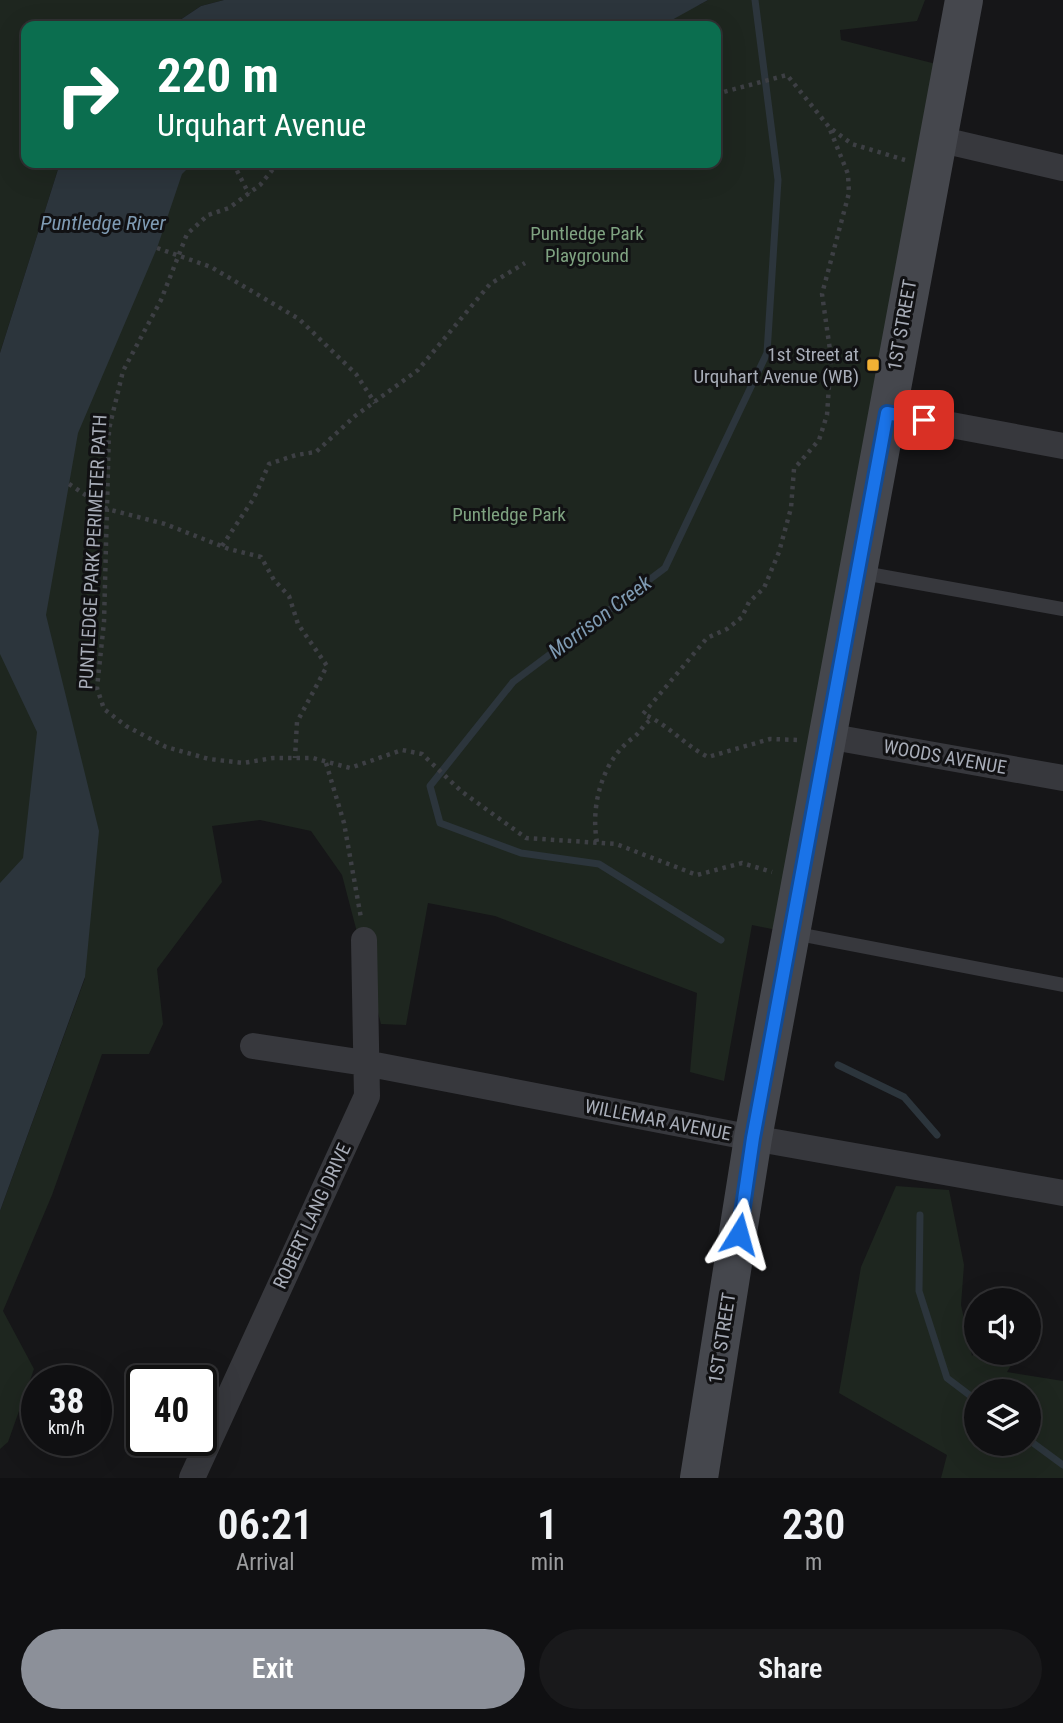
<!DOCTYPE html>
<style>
body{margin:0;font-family:"Roboto Condensed",sans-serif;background:#19191b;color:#f1f3f6;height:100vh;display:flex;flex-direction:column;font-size:26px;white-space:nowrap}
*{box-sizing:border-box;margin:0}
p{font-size:23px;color:#9c9d9f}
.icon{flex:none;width:38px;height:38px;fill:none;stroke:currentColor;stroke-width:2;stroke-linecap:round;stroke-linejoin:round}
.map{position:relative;height:1478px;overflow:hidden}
.details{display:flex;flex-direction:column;background:#101012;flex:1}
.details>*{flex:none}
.hud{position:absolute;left:21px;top:21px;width:700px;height:147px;border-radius:14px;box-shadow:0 7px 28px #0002,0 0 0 2px #303032;background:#0b6e4f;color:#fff;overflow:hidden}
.tools{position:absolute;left:964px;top:1288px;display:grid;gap:14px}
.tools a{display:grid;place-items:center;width:77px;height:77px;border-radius:50%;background:#101012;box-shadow:0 7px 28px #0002,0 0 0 2px #303032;font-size:35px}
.speed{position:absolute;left:21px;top:1365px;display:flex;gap:14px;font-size:35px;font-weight:700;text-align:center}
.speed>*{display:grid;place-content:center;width:91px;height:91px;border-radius:50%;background:#101012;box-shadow:0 7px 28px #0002,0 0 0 2px #303032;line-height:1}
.speed small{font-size:18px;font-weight:400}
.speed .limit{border:4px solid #111;border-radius:10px;background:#fff;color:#111}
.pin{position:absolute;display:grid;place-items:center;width:60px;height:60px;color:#fff;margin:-30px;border-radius:14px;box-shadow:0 4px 10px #0006}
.me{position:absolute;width:77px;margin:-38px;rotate:8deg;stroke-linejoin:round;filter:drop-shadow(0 0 5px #0008)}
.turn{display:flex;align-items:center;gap:24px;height:147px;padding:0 21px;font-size:32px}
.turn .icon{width:91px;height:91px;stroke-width:2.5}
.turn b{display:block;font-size:49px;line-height:60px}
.eta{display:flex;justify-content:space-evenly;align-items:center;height:119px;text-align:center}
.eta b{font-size:42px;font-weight:600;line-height:49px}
.primary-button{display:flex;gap:14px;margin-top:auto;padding:14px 21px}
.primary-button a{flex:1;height:80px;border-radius:42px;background:#8c9099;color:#fff;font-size:28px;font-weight:600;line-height:80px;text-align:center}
.primary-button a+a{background:#19191b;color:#f1f3f6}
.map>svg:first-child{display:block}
.green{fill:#1e261f;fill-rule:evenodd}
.water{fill:#2c353c}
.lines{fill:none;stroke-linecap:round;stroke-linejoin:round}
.stream{stroke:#2c353c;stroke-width:7}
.path{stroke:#3d3f44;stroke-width:4.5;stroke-dasharray:3.5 5;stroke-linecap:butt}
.lane{stroke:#37383d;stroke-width:14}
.street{stroke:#37383d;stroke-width:26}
.secondary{stroke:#45474d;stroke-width:38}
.route-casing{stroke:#114b97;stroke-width:18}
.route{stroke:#1a73e8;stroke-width:12}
.poi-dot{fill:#f2b134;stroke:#111113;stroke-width:2.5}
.labels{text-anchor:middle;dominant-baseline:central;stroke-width:6;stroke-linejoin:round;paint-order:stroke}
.park-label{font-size:19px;fill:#7fa381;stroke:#111113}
.street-label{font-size:19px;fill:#a8adb8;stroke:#111113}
.poi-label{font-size:19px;fill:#a8adb8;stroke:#111113;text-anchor:end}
.water-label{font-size:21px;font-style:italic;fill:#7f9bb3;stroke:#111113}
</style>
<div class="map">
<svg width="1063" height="1478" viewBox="0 0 1063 1478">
<rect width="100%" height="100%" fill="#161618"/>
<path class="green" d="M 0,0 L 224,0 L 201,6 L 171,26 L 26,26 L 26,163 L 60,163 L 0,353 Z
M 708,0 L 925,0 L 917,21 L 840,30 L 841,40 L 952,68 L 792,933 L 752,925 L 724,1081 L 690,1072 L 697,993 L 495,916 L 428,903 L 406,1025 L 381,1024 L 342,875 L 311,831 L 260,820 L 212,826 L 222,882 L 157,969 L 163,1024 L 149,1054 L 102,1054 L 52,1195 L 3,1311 L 34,1369 L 8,1442 L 0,1449 L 0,1211 L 85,978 L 0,902 L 0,634 L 51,455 L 164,163 L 716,163 L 716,26 L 585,26 L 699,5 Z
M 896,1186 L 949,1190 L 964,1265 L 961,1305 L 972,1356 L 976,1351 L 1018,1353 L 1007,1372 L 1063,1381 L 1063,1478 L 941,1478 L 947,1455 L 839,1393 L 861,1267 ZM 1029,1391 L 1029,1444 L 976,1444 L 976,1391 Z"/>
<path class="water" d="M 224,0 L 708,0 L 661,26 L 171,26 L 201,6 Z
M 60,163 L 193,163 L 182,174 L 157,248 L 78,433 L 46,615 L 99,831 L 85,977 L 0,1211 L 0,883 L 23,858 L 37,732 L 0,654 L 0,353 Z"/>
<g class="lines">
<path class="stream" d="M 721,940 L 599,864 L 521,853 L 440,823 L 430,786 L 513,682 L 665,568 L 767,353 L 778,180 L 755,0
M 838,1065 L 904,1097 L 937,1135
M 920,1215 L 919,1291 L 947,1378 L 976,1400
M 1029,1440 L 1063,1465"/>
<path class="path" d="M 716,94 L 787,75 L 829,127 L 852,144 L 905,160
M 233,163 L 249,194
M 278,163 L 260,185 L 229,208 L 208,215 L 187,234 L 161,300 L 123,371 L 109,429 L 104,622 L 97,688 L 104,709 L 126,726 L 166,747 L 209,759 L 243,763 L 273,758 L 313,758 L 350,768 L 402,750 L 422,754 L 461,791 L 526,838 L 616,844 L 697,875 L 742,863 L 772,872
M 157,248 L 211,267 L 299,319 L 356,374 L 375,403
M 69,484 L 107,509 L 165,524 L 229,549 L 261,557 L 274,580 L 289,596 L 298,624 L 327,666 L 297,722 L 295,758
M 222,546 L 254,498 L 269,464 L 296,455 L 316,452 L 355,416 L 418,370 L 490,284 L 525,263
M 797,740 L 770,739 L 708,757 C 684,745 668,724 643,714 L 707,638 L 727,629 L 742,617 L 749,602 L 764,588 L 779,552 L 791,508 L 794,469 L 819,440 L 827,415 L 831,357 L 822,294 L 849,193 L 848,174 L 829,127
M 326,763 L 344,823 L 361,918
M 597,842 C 590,805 603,759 633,738 C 641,732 643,724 652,719"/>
<path class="lane" d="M 858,572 L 1063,609
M 793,933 L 1063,985"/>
<path class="street" d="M 938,139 L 1063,168
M 887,413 L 1063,446
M 827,736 L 1063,778
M 253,1046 L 365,1063 L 753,1138 L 1063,1193
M 192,1478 L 367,1096 L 364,940"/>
<path class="secondary" d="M 699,1478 L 753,1138 L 964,0"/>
</g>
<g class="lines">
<defs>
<path id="route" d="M 739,1234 L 753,1138 L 887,413 L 924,420"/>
</defs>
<use href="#route" class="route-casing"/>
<use href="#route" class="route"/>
</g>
<rect class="poi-dot" x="866" y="358" width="14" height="14" rx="3.5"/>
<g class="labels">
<g class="park-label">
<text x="587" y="233">Puntledge Park<tspan x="587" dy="22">Playground</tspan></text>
<text x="509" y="514">Puntledge Park</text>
</g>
<g class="street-label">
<text transform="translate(902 325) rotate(-80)">1ST STREET</text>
<text transform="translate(93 552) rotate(-87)">PUNTLEDGE PARK PERIMETER PATH</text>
<text transform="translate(945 757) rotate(10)">WOODS AVENUE</text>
<text transform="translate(658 1120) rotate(11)">WILLEMAR AVENUE</text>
<text transform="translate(312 1216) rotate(-65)">ROBERT LANG DRIVE</text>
<text transform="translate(722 1338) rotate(-81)">1ST STREET</text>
</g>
<g class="poi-label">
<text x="859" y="354">1st Street at<tspan x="859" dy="22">Urquhart Avenue (WB)</tspan></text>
</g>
<g class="water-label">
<text x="103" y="223">Puntledge River</text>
<text transform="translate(600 617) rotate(-37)">Morrison Creek</text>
</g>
</g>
</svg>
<div class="tools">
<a><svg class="icon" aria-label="sound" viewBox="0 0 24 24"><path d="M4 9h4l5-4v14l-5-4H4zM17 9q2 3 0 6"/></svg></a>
<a><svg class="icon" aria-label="layers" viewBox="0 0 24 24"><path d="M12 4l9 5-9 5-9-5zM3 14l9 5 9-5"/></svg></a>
</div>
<div class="speed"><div>38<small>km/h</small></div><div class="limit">40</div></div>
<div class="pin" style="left:924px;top:420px;background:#d93025"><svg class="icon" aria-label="arrive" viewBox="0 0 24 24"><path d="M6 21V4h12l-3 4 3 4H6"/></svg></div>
<svg class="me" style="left:739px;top:1234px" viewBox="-20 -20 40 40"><path d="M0-17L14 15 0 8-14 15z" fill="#1a73e8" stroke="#fff" stroke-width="4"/></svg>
<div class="hud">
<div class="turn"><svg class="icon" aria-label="right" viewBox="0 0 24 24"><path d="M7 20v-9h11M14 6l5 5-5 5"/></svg><div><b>220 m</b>Urquhart Avenue</div></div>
</div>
</div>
<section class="details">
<div class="eta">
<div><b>06:21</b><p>Arrival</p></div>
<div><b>1</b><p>min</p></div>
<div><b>230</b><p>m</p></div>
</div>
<div class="primary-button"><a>Exit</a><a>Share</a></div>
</section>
